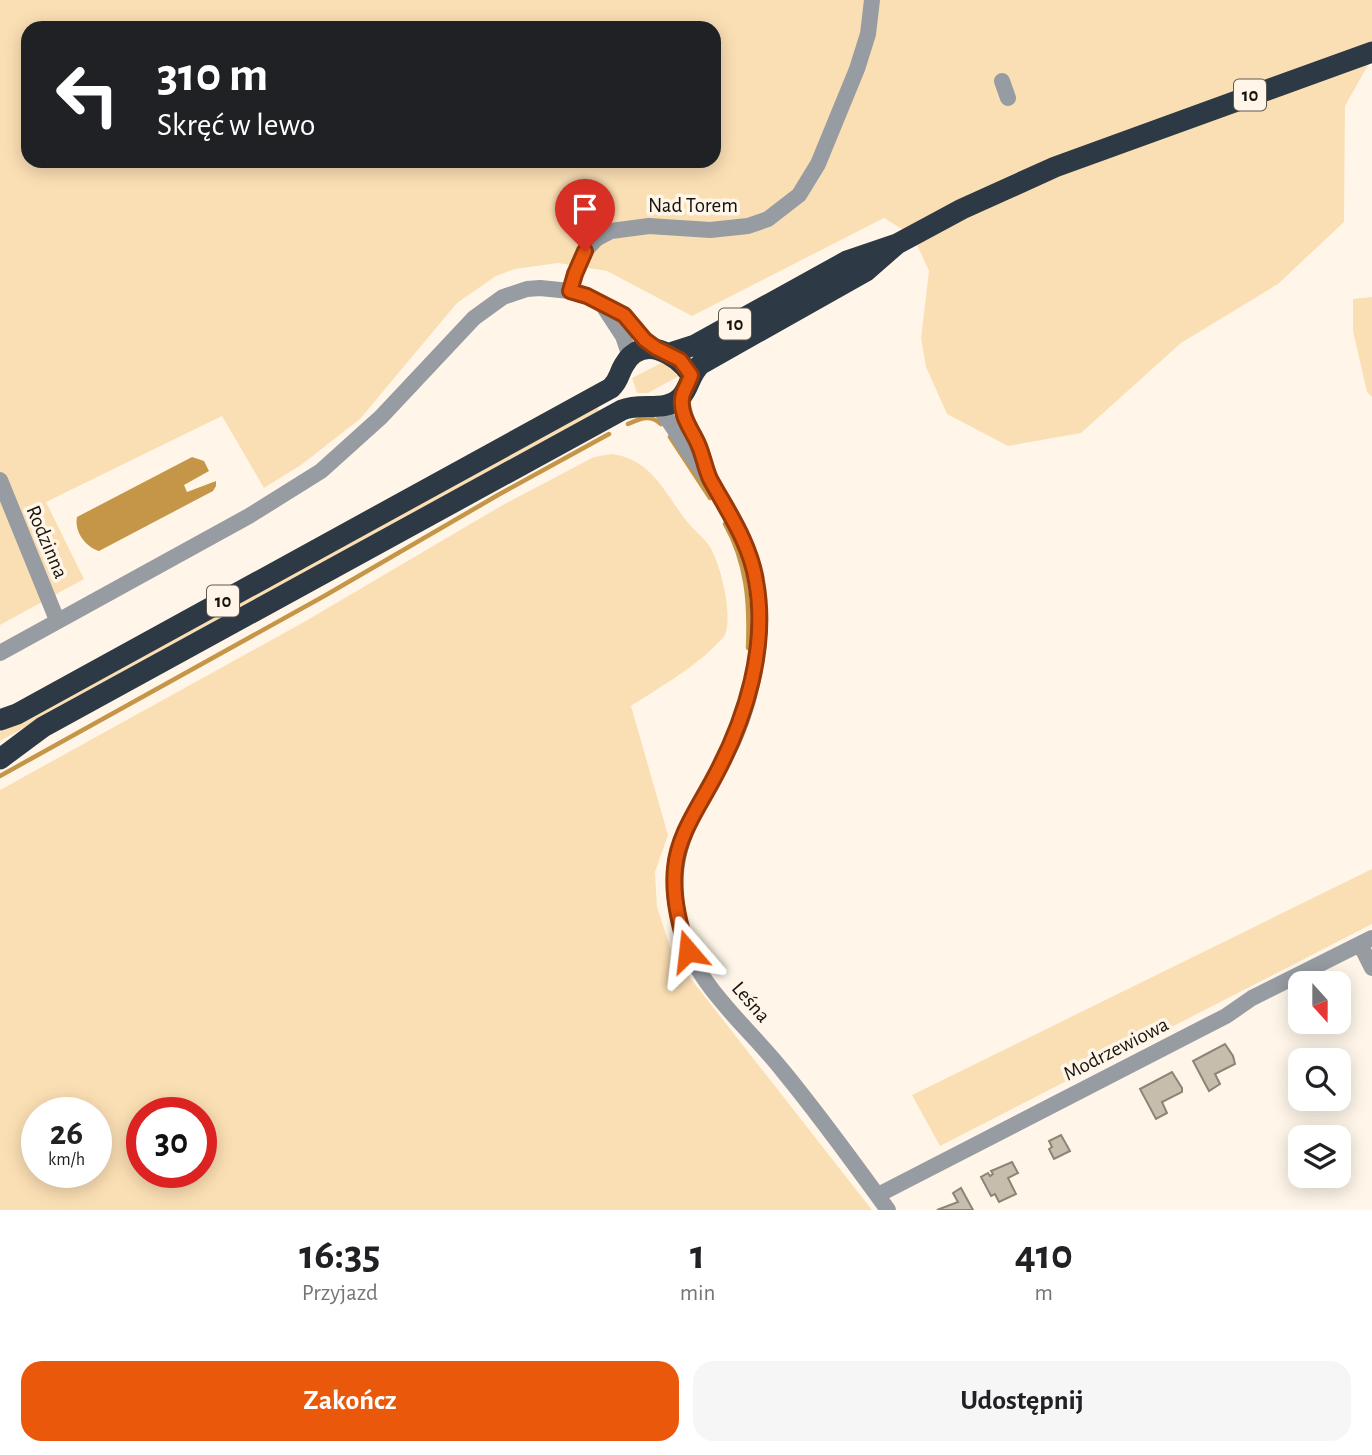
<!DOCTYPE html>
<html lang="pl">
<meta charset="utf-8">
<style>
body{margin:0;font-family:"Alegreya Sans",sans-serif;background:#f6f6f6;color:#202124;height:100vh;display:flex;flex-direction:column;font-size:26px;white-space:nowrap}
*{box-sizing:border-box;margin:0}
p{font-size:23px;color:#757577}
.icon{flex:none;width:38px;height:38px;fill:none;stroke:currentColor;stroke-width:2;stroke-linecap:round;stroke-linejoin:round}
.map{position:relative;height:1210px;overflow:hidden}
.side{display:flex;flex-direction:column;background:#fff;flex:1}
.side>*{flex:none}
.top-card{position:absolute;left:21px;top:21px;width:700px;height:147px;border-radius:21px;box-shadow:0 4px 18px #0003;background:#202124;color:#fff;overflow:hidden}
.needle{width:46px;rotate:159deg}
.controls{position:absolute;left:1288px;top:971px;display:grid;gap:14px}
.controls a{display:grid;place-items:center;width:63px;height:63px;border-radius:14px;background:#fff;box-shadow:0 4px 18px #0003;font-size:35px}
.speed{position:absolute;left:21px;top:1097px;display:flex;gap:14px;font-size:35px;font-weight:700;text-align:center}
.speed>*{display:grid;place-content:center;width:91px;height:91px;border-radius:50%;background:#fff;box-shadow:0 4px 18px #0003;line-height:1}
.speed small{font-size:18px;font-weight:400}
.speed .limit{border:10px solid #d22;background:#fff;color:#111}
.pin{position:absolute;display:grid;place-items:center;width:60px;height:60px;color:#fff;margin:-72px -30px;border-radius:50% 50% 50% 0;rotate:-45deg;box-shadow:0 0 7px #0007}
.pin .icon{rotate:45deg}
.me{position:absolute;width:77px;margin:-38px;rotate:343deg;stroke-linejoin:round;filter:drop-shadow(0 0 5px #0008)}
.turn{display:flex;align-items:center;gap:24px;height:147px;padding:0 21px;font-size:32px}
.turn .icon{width:91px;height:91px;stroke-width:2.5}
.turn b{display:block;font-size:49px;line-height:60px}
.eta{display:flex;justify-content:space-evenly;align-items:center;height:119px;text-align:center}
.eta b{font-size:42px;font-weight:600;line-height:49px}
.button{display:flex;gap:14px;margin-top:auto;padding:14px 21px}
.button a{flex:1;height:80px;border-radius:21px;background:#ea580c;color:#fff;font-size:28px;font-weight:600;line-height:80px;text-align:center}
.button a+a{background:#f6f6f6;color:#202124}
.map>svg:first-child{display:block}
.green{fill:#fbdfb4;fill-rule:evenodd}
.water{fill:#c59647}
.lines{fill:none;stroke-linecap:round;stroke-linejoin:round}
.stream{stroke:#c59647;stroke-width:4.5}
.building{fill:#c7bdad;stroke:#8e8475;stroke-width:2}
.minor{stroke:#969ca2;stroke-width:16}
.highway{stroke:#2d3944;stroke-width:21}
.route-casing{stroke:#983908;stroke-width:18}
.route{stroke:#ea580c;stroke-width:12}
.labels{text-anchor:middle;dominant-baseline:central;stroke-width:7;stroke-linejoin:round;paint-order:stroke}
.shield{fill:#fff6e9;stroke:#5d5850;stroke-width:2}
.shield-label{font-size:19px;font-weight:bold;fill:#17140e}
.street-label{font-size:21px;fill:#17140e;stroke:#fff6e9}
</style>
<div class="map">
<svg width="1372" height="1210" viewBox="0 0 1372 1210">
<rect width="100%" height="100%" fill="#fff6e9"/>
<path class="green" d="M 0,0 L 1372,0 L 1372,58 L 1345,106 L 1344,222 L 1278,284 L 1181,343 L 1081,433 L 1008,446 L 947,414 L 926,367 L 921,338 L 929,271 L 913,236 L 884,218 L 692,316 L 607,271 L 558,263 L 515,269 L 496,276 L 457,303 L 360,419 L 301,465 L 264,488 L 222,416 L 46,502 L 84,579 L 0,625 ZM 28,28 L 714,28 L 714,161 L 28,161 Z
M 1372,297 L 1372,397 L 1367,392 L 1353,331 L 1353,299 Z
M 663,362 L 669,363 L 679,376 L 648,393 L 637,393 L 632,378 Z
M 596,405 L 600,412 L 0,741 L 0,732 Z
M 611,454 C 651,459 663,490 685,519 C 692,529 703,536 710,547 C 721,565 733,615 725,635 C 723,639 717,643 714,647 C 689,671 660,687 631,706 L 668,835 L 655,872 L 657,907 L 673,956 L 872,1210 L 0,1210 L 0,790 L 304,622 L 501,506 L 594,457 ZM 96,1113 L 96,1172 L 37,1172 L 37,1113 ZM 201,1113 L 201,1172 L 142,1172 L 142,1113 Z
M 1372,869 L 1372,924 L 940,1146 L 912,1095 Z"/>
<path class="water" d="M 192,457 L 204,461 L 209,471 L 184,485 L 187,492 L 216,481 L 216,486 L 213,491 L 99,551 C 86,547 74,532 77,517 Z"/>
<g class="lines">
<path class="stream" d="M 628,424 C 641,418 650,414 661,424
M 670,437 L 710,498
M 725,524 C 747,563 750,603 748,648
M 0,776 L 326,595 L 498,495 L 609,434"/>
</g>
<path class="building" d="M 1225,1044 L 1233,1056 L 1235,1064 L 1215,1074 L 1220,1084 L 1209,1091 L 1193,1061 Z
M 1172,1072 L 1182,1088 L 1182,1092 L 1162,1102 L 1167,1113 L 1156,1119 L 1140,1089 Z
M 1061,1135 L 1070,1151 L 1054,1159 L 1049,1149 L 1052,1147 L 1049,1141 Z
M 1012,1162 L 1018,1173 L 1008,1178 L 1016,1194 L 999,1202 L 995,1194 L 991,1196 L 981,1177 L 988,1173 L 990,1176 L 993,1174 L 991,1171 Z
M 961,1188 L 973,1210 L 937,1210 L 958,1202 L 953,1193 Z"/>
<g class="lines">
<path class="minor" d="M 1002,81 L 1008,98
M 570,291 L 574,274 L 585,251 L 596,239 L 611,231 L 649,226 L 710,230 L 748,226 L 768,219 L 799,195 L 818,164 L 857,69 L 868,34 L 872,0
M 602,304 L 623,336 L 630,357
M 682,396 C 683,421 699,444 706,468
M 657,406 C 673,424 680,440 693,458 C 715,487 737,518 749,553 C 769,617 757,695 727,754 C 696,814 664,848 679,921 C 691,983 746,1024 783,1071 C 820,1116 854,1163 888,1210
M 0,480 L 57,620
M 0,653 L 249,516 L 321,471 L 381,417 L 474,318 L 503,297 L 527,289 L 540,288 L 570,291 L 587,296 L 624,315 L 637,332 L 656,348
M 1360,944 L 1372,968
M 878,1195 L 1226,1016 L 1252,998 L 1372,938"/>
<path class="highway" d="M 670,353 L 695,345 L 847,261 L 897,244 L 962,209 L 1055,167 L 1372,52
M 0,720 L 17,714 L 611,388 C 620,379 618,375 624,365 C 642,333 677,354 691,375
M 0,759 L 43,727 L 622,410 C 642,402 666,413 681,397 C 690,387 690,373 701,364 L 866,271 L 897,244"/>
</g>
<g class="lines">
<defs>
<path id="route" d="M 585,251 L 575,274 L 570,291 L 587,296 L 624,315 L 645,340 L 656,348 L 680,360 L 691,375 C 689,383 682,392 682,399 C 680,416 692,430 698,444 C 703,455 705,468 710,479 C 728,512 750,543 756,581 C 768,647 746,718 715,776 C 700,805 678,834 675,868 C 672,897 679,925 688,951"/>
</defs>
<use href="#route" class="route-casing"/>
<use href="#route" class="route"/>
</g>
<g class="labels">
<g class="shield">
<rect x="1234" y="79.5" width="32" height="31" rx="5"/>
<rect x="719" y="308.5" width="32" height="31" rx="5"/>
<rect x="207" y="585.5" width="32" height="31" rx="5"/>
</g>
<g class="shield-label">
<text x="1250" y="95">10</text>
<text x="735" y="324">10</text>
<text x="223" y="601">10</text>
</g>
<g class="street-label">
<text x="693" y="205">Nad Torem</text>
<text transform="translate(47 542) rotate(67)">Rodzinna</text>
<text transform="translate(751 1002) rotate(49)">Leśna</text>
<text transform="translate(1116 1049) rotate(-27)">Modrzewiowa</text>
</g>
</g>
</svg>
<div class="controls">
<a><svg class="needle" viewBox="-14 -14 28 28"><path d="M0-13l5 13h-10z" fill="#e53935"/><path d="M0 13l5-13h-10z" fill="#757577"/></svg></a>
<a><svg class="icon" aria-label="search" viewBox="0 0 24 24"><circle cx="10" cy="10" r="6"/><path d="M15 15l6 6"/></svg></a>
<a><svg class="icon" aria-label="layers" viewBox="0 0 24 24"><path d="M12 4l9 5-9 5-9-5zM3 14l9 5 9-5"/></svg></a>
</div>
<div class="speed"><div>26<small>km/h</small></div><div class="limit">30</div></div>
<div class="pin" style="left:585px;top:251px;background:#d93025"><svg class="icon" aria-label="arrive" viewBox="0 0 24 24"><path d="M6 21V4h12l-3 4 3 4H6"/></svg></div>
<svg class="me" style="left:688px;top:951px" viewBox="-20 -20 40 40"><path d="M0-17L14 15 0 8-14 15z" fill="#ea580c" stroke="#fff" stroke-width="4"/></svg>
<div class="top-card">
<div class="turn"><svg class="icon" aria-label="left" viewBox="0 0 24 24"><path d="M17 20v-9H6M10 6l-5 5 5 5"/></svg><div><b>310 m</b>Skręć w lewo</div></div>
</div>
</div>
<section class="side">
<div class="eta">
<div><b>16:35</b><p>Przyjazd</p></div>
<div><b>1</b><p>min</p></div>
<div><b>410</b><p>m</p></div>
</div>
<div class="button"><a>Zakończ</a><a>Udostępnij</a></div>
</section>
